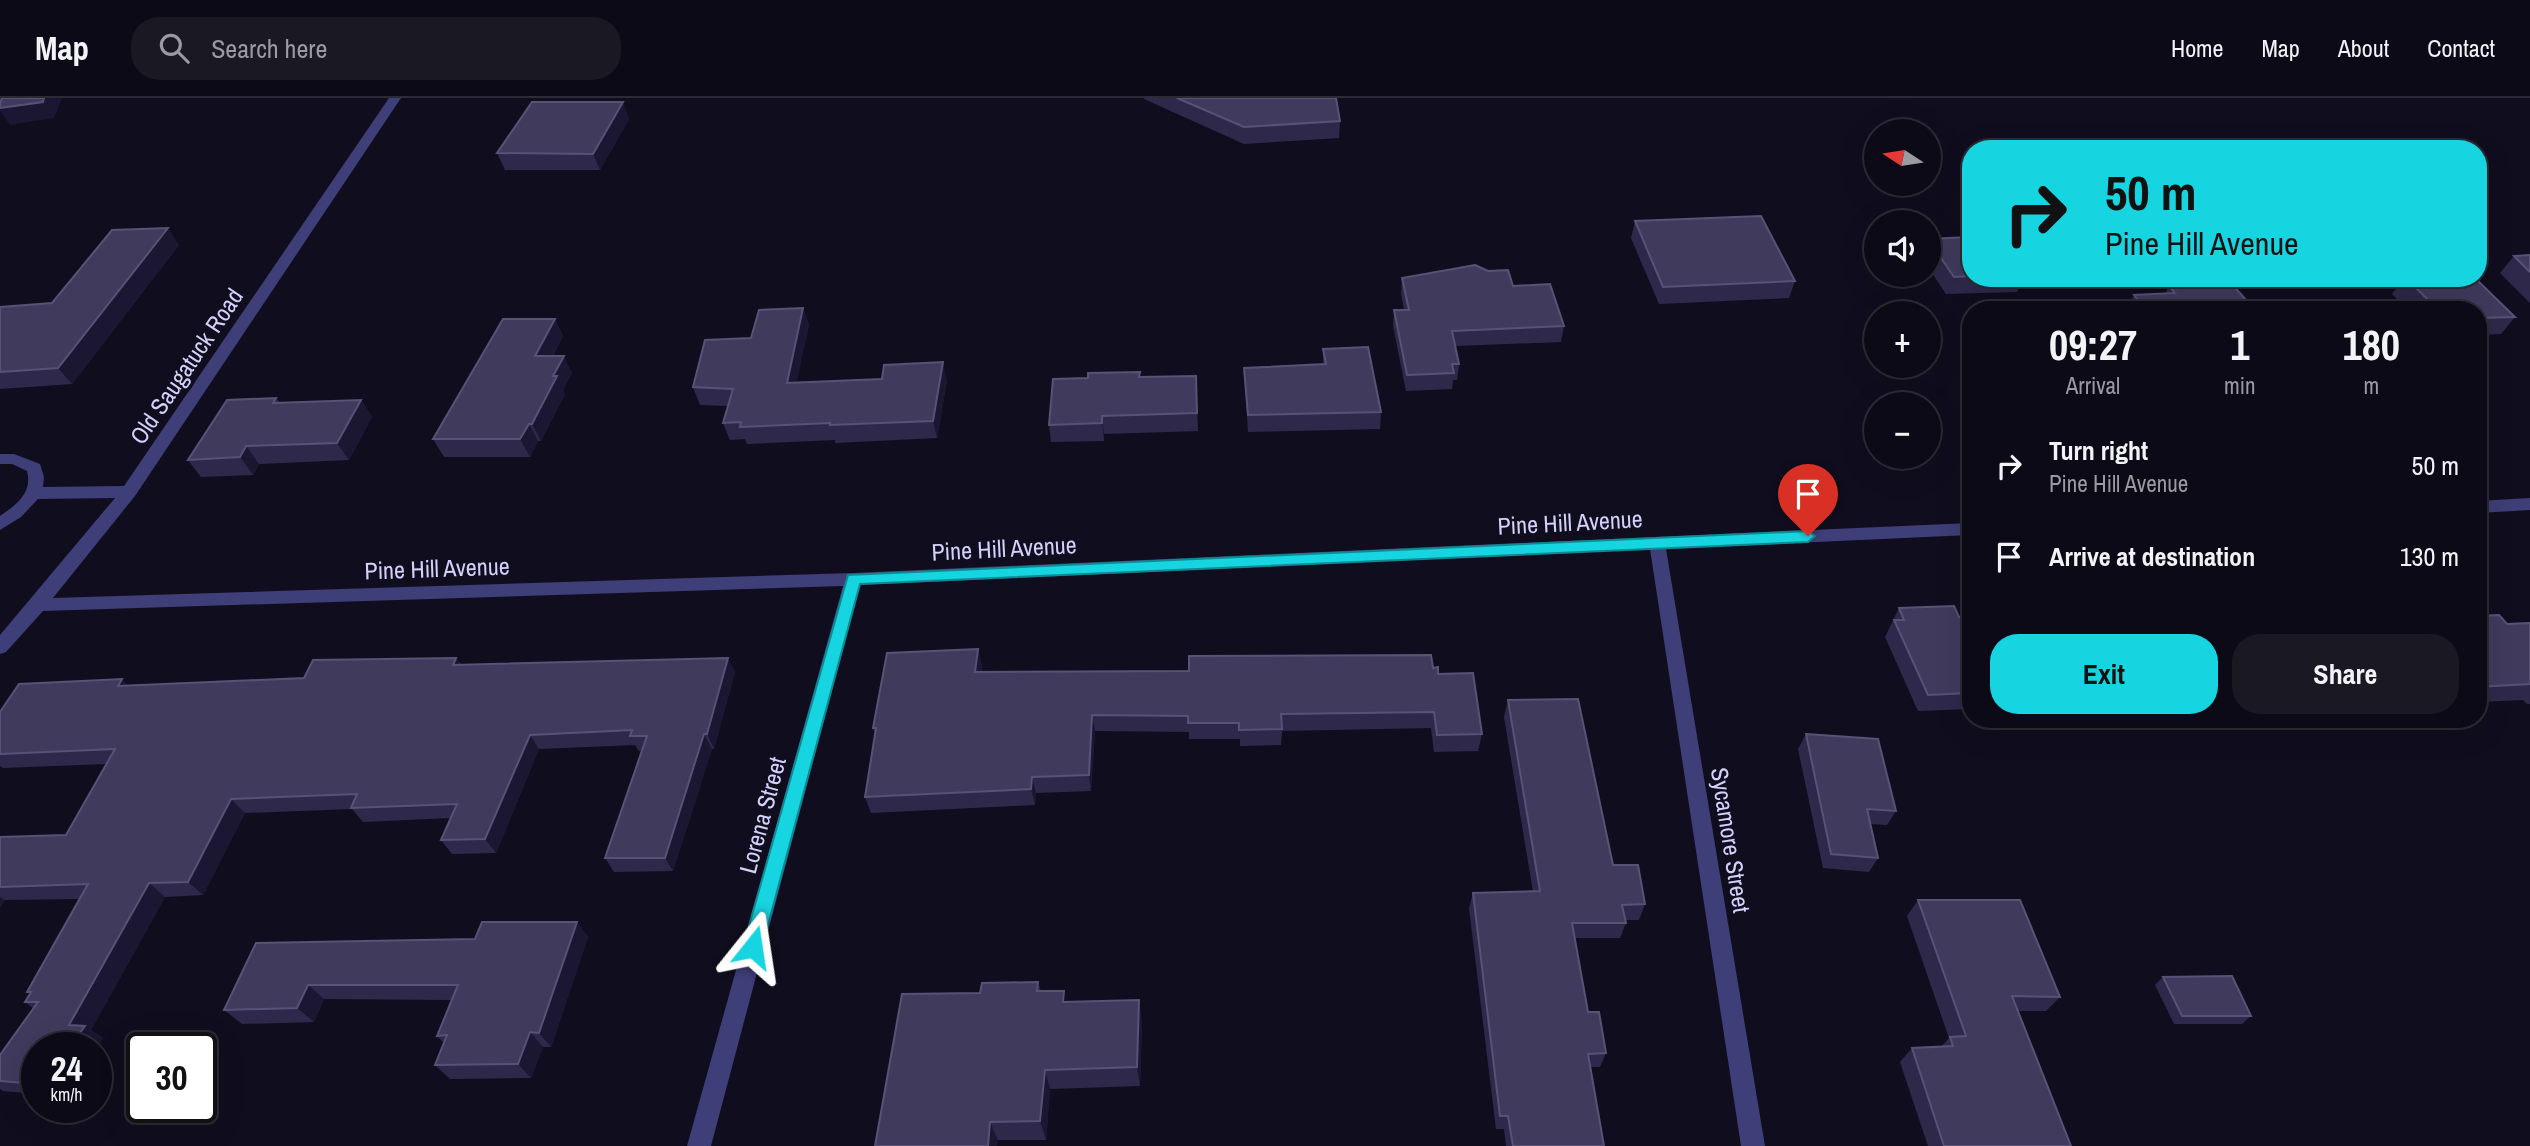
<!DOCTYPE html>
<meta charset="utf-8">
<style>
body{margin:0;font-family:"Archivo Narrow",sans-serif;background:#1a1823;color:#f1f3f6;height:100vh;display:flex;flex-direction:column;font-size:26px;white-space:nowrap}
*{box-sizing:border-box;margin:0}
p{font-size:23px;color:#9a9aa1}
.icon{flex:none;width:38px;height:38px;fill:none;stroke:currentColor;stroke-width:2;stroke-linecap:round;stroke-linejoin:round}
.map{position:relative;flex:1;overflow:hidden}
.panel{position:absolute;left:1962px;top:203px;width:525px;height:427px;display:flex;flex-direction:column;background:#0c0a16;border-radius:28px;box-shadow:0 7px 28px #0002,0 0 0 2px #2c2b35}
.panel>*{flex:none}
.top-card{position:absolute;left:1962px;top:42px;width:525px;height:147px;border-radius:28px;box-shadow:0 7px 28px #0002,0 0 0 2px #2c2b35;background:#16d4e0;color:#111;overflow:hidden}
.needle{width:46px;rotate:282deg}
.controls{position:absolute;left:1864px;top:21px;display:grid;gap:14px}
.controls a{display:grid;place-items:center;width:77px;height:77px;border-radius:50%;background:#0c0a16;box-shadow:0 7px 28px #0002,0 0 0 2px #2c2b35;font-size:35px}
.speed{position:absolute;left:21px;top:934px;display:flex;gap:14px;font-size:35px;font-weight:700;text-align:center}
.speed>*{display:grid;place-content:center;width:91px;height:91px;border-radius:50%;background:#0c0a16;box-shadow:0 7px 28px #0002,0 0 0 2px #2c2b35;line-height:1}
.speed small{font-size:18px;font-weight:400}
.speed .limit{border:4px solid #111;border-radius:10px;background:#fff;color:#111}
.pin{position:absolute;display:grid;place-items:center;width:60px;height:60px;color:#fff;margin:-72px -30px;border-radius:50% 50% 50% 0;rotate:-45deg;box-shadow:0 0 7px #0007}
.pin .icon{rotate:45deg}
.me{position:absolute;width:77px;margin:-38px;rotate:15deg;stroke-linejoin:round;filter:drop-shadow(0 0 5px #0008)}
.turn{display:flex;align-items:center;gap:24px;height:147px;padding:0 28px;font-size:32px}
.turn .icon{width:91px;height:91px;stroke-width:2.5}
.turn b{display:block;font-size:49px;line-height:60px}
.eta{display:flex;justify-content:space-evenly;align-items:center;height:119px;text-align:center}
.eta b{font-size:42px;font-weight:800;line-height:49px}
.button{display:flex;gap:14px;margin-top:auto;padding:14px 28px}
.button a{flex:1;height:80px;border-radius:28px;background:#16d4e0;color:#111;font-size:28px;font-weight:800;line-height:80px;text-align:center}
.button a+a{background:#1a1823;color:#f1f3f6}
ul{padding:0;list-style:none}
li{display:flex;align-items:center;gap:21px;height:91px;padding:0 28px}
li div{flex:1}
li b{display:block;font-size:26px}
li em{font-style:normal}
header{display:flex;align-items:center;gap:42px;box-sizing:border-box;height:98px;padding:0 35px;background:#0c0a16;border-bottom:2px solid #2c2b35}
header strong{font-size:33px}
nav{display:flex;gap:38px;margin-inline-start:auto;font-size:24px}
.search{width:490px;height:63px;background:#1a1823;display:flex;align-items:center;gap:18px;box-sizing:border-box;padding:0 24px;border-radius:28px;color:#9a9aa1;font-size:26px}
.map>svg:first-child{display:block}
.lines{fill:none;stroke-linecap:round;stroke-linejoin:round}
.minor{fill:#3e3e78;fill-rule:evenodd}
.wall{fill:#2e294a}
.shaded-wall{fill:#1b1631}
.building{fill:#403b5d;stroke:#575276;stroke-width:2}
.route{fill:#16d4e0;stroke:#0e8a92;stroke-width:2}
.labels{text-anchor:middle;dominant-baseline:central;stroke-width:7;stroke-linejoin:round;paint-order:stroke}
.street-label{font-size:24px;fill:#d3d0fa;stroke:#100e1e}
</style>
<header>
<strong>Map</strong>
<div class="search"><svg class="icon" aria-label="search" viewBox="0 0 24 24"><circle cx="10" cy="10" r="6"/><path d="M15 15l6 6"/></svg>Search here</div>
<nav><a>Home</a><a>Map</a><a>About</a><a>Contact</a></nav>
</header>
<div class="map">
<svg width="2530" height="1048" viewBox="0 0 2530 1048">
<rect width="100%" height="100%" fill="#100e1e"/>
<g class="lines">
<path class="minor" d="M 389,0 L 401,0 L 135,398 L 53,500 L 853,475 L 1970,425 L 1970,437 L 1666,451 L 1765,1048 L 1741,1048 L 1650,451 L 860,487 L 711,1048 L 687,1048 L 843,488 L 43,513 L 6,554 L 0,556 L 0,537 L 115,400 L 38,401 L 21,419 L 0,432 L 0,418 C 16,407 33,395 27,373 L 12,366 L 0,366 L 0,356 L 14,356 L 40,366 L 44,379 L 43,389 L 124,388 Z
M 2530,400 L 2530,412 L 2478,415 L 2478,403 Z"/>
</g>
<path class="wall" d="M 1144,0 L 1336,0 L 1340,23 L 1339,40 L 1244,46 L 1144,1 Z
M 629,21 L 600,72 L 505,72 L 497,55 Z
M 1635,123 L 1795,183 L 1789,200 L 1659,206 L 1631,140 Z
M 1970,139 L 1970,180 L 2023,180 L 2017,194 L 1946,196 L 1928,169 L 1928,141 Z
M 179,147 L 72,286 L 0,291 L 0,209 L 52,205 Z
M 2530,157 L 2530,205 L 2500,175 L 2514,158 Z
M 1402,180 L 1513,188 L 1564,228 L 1561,244 L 1455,248 L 1459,266 L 1457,282 L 1453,282 L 1452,291 L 1406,293 L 1393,228 L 1394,212 L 1404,212 L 1401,195 Z
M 2403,180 L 2475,180 L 2515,219 L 2501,236 L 2478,237 L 2478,212 L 2408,212 L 2392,196 Z
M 2169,188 L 2255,212 L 2126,212 L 2134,197 L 2165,196 Z
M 803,210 L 809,227 L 796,284 L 947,282 L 937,340 L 835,345 L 835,342 L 747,346 L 745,341 L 730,342 L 723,325 L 728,308 L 700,307 L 693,289 L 751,240 Z
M 555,221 L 563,238 L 553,258 L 572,275 L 563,292 L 565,296 L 541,343 L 538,343 L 530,359 L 444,359 L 433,341 Z
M 1323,251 L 1381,314 L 1380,331 L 1248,334 L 1244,270 L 1323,266 Z
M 1140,274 L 1140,279 L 1196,278 L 1198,333 L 1104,336 L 1104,343 L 1051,344 L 1049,327 L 1088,280 Z
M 276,300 L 280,305 L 361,302 L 372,319 L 349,362 L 259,366 L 253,377 L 201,379 L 188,362 Z
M 1899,510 L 1959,519 L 1970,531 L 1970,611 L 1918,613 L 1885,539 Z
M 2478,518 L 2507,526 L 2530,525 L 2530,606 L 2527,606 L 2523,602 L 2478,604 Z
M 978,551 L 982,568 L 981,574 L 1433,570 L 1482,636 L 1478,653 L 1434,654 L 1431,630 L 1282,633 L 1281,647 L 1240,648 L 1240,641 L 1189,641 L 1189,634 L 1095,633 L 1091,693 L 1036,695 L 1035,707 L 871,715 L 865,699 L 875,637 L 873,630 Z
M 456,560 L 462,567 L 735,574 L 714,651 L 712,651 L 673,773 L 614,774 L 605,760 L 642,653 L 639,653 L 635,647 L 539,651 L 496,755 L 452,756 L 441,742 L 450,720 L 363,724 L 352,711 L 245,715 L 203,797 L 165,799 L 91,932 L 103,940 L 96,950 L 37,950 L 37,996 L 3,993 L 0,991 L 0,957 L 33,910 L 25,904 L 30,896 L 27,894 L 80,801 L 5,802 L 0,809 L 0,739 L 66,737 L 106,666 L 3,670 L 0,668 L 0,614 L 128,587 L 304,580 Z
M 1508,602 L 1613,767 L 1645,806 L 1639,822 L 1625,822 L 1626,825 L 1620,840 L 1575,840 L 1588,914 L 1606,955 L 1600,969 L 1590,969 L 1604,1048 L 1506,1048 L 1504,1031 L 1496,1031 L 1469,810 L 1473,795 L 1533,794 L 1504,619 Z
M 1806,636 L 1896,713 L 1887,727 L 1870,726 L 1878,760 L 1869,774 L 1823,770 L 1798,651 Z
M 1918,802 L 2060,899 L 2046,913 L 2017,913 L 2071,1048 L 1928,1048 L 1900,964 L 1912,950 L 1941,949 L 1949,940 L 1907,818 Z
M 577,824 L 588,839 L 551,949 L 543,949 L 531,980 L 450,981 L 435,967 L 444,945 L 437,938 L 452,902 L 324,901 L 314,924 L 242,926 L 224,912 L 256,845 L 475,841 Z
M 2163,879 L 2251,918 L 2242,926 L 2174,926 L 2155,887 Z
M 1038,884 L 1041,893 L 1067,904 L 1142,922 L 1140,988 L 1050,991 L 1046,1042 L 998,1042 L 875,1048 Z"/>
<path class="shaded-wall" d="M 44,0 L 62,0 L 54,20 L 10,27 L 0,13 L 0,10 Z
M 623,4 L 629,21 L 600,72 L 593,56 Z
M 168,130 L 179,147 L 72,286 L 58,270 Z
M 803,210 L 809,227 L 793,302 L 787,285 Z
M 555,221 L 563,238 L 543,276 L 535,258 Z
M 564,258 L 572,275 L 563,292 L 565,296 L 541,343 L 532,326 L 553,278 Z
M 943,264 L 947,282 L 937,340 L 933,323 Z
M 361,302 L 372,319 L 349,362 L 337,345 Z
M 1102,318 L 1104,336 L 1104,343 L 1102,325 Z
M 529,326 L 538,343 L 530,359 L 520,341 Z
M 246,348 L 259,366 L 253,377 L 240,359 Z
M 978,551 L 982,568 L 979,591 L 975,574 Z
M 456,560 L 467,574 L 453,567 Z
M 728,560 L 735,574 L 714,651 L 707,636 Z
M 122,581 L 137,596 L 118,588 Z
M 1092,617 L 1095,633 L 1091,693 L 1089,677 Z
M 704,636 L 712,651 L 673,773 L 665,760 Z
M 530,637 L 539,651 L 496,755 L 485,741 Z
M 1032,679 L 1036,695 L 1035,707 L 1031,691 Z
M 231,701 L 245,715 L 203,797 L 188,784 Z
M 149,785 L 165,799 L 91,932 L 103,940 L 96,950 L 69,950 L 69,927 Z
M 0,799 L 5,802 L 0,809 Z
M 577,824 L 588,839 L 551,949 L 539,935 Z
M 308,887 L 324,901 L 314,924 L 297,910 Z
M 1139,902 L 1142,922 L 1140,988 L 1137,969 Z
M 530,934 L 543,949 L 531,980 L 518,966 Z
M 1045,972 L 1050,991 L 1046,1042 L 1040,1023 Z
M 990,1024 L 998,1042 L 997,1048 L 988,1048 Z"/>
<path class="building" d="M 2,0 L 44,0 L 43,4 L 0,10 L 0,5 Z
M 1177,0 L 1336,0 L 1340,23 L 1244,29 Z
M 532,4 L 623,4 L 593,56 L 497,55 Z
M 1761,118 L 1795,183 L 1663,189 L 1635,123 Z
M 168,130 L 58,270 L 0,274 L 0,209 L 52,205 L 112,132 Z
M 1970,139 L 1970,178 L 1954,179 L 1928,141 Z
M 2530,157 L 2530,174 L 2514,158 Z
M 1475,167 L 1488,173 L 1508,172 L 1513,188 L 1550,186 L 1564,228 L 1452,233 L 1459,266 L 1452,266 L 1454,275 L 1407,277 L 1394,212 L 1409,212 L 1402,180 Z
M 2406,180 L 2475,180 L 2515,219 L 2478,220 L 2478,212 L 2438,212 Z
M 2231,185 L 2255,212 L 2146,212 L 2134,197 L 2175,195 L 2169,188 Z
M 803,210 L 787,285 L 882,281 L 884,267 L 943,264 L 933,323 L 830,327 L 830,325 L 740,329 L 741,324 L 723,325 L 733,291 L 693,289 L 705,242 L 751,240 L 759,212 Z
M 503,221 L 555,221 L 535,258 L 564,258 L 553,278 L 557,278 L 532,326 L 529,326 L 520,341 L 433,341 Z
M 1368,249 L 1381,314 L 1248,317 L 1244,270 L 1326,266 L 1323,251 Z
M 1140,274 L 1139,279 L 1196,278 L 1197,315 L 1102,318 L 1102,325 L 1049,327 L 1053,281 L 1088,280 L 1088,275 Z
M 276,300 L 273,305 L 361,302 L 337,345 L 246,348 L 240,359 L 188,362 L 227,302 Z
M 1954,508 L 1959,519 L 1964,519 L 1970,531 L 1970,595 L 1928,597 L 1894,522 L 1904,522 L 1899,510 Z
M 2499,517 L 2507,526 L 2530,525 L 2530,586 L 2478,589 L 2478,518 Z
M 978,551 L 975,574 L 1189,573 L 1189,558 L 1431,557 L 1433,570 L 1438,569 L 1438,576 L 1473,575 L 1482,636 L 1437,637 L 1434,614 L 1281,616 L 1282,631 L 1239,632 L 1239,625 L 1188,625 L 1188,618 L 1092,617 L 1089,677 L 1032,679 L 1031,691 L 865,699 L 876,630 L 873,630 L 887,555 Z
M 456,560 L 453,567 L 728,560 L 707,636 L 704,636 L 665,760 L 605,760 L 647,638 L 630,638 L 632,632 L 530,637 L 485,741 L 441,742 L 457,706 L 351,710 L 357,696 L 231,701 L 188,784 L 149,785 L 69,927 L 85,928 L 69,950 L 37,950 L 37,986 L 0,983 L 0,957 L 38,904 L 25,904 L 31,894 L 27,894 L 88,786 L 0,789 L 0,739 L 66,737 L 115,651 L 0,656 L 0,614 L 19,586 L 122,581 L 118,588 L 304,580 L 313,562 Z
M 1578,601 L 1613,767 L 1638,767 L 1645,806 L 1622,807 L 1626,825 L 1572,825 L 1588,914 L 1599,914 L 1606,955 L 1588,956 L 1604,1048 L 1513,1048 L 1508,1018 L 1500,1018 L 1473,795 L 1540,793 L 1508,602 Z
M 1806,636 L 1878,641 L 1896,713 L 1867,711 L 1878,760 L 1831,756 Z
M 1918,802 L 2020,802 L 2060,899 L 2012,898 L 2071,1048 L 1944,1048 L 1912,950 L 1953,948 L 1950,939 L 1966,938 Z
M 482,824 L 577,824 L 539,935 L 530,934 L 518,966 L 435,967 L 447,937 L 437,938 L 458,887 L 308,887 L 297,910 L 224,912 L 256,845 L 475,841 Z
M 2232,878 L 2251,918 L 2182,918 L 2163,879 Z
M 1038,884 L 1037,893 L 1064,893 L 1063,904 L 1139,902 L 1137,969 L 1045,972 L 1040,1023 L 990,1024 L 988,1048 L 875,1048 L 902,896 L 980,895 L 982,885 Z"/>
<path class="route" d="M 1808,433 L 1815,438 L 1808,444 L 860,486 L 762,849 L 760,856 L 753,858 L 746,856 L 743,849 L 848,477 Z"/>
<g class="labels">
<g class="street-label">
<text transform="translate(186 268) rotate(-56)">Old Saugatuck Road</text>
<text transform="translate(1570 424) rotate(-3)">Pine Hill Avenue</text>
<text transform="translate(1004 450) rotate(-3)">Pine Hill Avenue</text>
<text transform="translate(437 470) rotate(-2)">Pine Hill Avenue</text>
<text transform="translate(762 717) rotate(-75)">Lorena Street</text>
<text transform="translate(1731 742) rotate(81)">Sycamore Street</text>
</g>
</g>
</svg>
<div class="controls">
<a><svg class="needle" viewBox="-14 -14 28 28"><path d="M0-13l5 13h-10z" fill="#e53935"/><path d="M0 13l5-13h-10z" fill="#9a9aa1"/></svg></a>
<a><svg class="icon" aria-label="sound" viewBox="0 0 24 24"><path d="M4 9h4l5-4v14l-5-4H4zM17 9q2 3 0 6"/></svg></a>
<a>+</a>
<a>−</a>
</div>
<div class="speed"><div>24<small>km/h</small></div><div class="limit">30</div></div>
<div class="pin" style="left:1808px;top:438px;background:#d93025"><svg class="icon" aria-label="arrive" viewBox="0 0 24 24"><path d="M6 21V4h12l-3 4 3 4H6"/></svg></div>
<svg class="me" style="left:753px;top:849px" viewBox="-20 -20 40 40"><path d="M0-17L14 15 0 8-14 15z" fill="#16d4e0" stroke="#fff" stroke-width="4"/></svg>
<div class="top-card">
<div class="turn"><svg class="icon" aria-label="right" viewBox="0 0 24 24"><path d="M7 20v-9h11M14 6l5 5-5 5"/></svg><div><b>50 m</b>Pine Hill Avenue</div></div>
</div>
<section class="panel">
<div class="eta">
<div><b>09:27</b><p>Arrival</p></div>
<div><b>1</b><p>min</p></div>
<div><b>180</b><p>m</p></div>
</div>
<ul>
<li><svg class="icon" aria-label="right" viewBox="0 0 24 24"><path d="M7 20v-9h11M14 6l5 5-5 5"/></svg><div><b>Turn right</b><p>Pine Hill Avenue</p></div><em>50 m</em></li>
<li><svg class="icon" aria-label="arrive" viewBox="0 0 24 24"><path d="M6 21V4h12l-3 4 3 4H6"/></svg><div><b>Arrive at destination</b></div><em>130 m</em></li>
</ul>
<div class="button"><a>Exit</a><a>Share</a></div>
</section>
</div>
